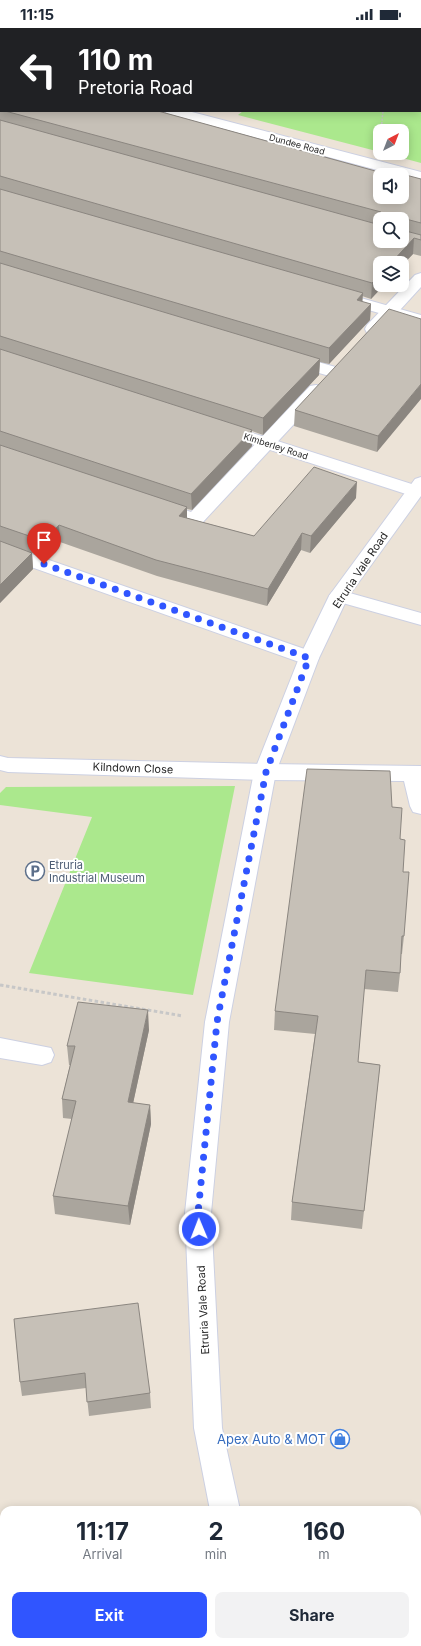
<!DOCTYPE html>
<style>
body{margin:0;font-family:Inter,sans-serif;background:#f2f2f3;color:#1f2937;height:100vh;display:flex;flex-direction:column;font-size:15px;white-space:nowrap}
*{box-sizing:border-box;margin:0}
p{font-size:13px;color:#747a83}
.icon{flex:none;width:22px;height:22px;fill:none;stroke:currentColor;stroke-width:2;stroke-linecap:round;stroke-linejoin:round}
.map{position:relative;flex:1;overflow:hidden}
.panel{position:absolute;left:0px;top:1478px;width:421px;height:140px;display:flex;flex-direction:column;background:#fff;border-radius:12px 12px 0 0;box-shadow:0 2px 10px #0003}
.panel>*{flex:none}
.banner{position:absolute;left:0px;top:0px;width:421px;height:84px;box-shadow:0 2px 10px #0003;background:#202124;color:#fff;overflow:hidden}
.needle{width:26px;rotate:42deg}
.fabs{position:absolute;left:373px;top:96px;display:grid;gap:8px}
.fabs a{display:grid;place-items:center;width:36px;height:36px;border-radius:8px;background:#fff;box-shadow:0 2px 10px #0003;font-size:20px}
.pin{position:absolute;display:grid;place-items:center;width:34px;height:34px;color:#fff;margin:-41px -17px;border-radius:50% 50% 50% 0;rotate:-45deg;box-shadow:0 0 4px #0007}
.pin .icon{rotate:45deg}
.me{position:absolute;width:44px;margin:-22px;rotate:359deg;stroke-linejoin:round;filter:drop-shadow(0 0 3px #0008)}
.turn{display:flex;align-items:center;gap:14px;height:84px;padding:0 12px;font-size:18px}
.turn .icon{width:52px;height:52px;stroke-width:2.5}
.turn b{display:block;font-size:28px;line-height:34px}
.eta{display:flex;justify-content:space-evenly;align-items:center;height:68px;text-align:center}
.eta b{font-size:24px;font-weight:700;line-height:28px}
.primary-button{display:flex;gap:8px;margin-top:auto;padding:8px 12px}
.primary-button a{flex:1;height:46px;border-radius:8px;background:#3055ff;color:#fff;font-size:16px;font-weight:700;line-height:46px;text-align:center}
.primary-button a+a{background:#f2f2f3;color:#1f2937}
.status{display:flex;justify-content:space-between;align-items:center;height:28px;padding:0 20px;background:#fff;direction:ltr}
.status svg{height:11px;fill:currentColor}
.map>svg:first-child{display:block}
.education{fill:#efe2c4}
.green{fill:#abe88d}
.lines{fill:none;stroke-linecap:round;stroke-linejoin:round}
.service-casing{stroke:#ccd0e2;stroke-width:2}
.minor-casing{stroke:#ccd0e2;stroke-width:2}
.secondary-casing{stroke:#ccd0e2;stroke-width:2}
.path-far1{stroke:#c7c7c7;stroke-width:1.5;stroke-dasharray:2 1.5;stroke-linecap:butt}
.path{stroke:#c7c7c7;stroke-width:3;stroke-dasharray:3.5 2.5;stroke-linecap:butt}
.service{fill:#fff;fill-rule:evenodd}
.minor{fill:#fff;fill-rule:evenodd}
.secondary{fill:#fff;fill-rule:evenodd}
.wall{fill:#aaa59d;fill-rule:evenodd}
.shaded-wall{fill:#8b8680}
.building{fill:#c6c0b7;stroke:#8b8680;fill-rule:evenodd}
.route{stroke:#3055ff;stroke-width:7;stroke-dasharray:0 12.6}
.labels{text-anchor:middle;dominant-baseline:central;stroke-width:4;stroke-linejoin:round;paint-order:stroke}
.far-street-label{font-size:9px;fill:#272727;stroke:#fff}
.street-label{font-size:11px;fill:#272727;stroke:#fff}
.service-label{font-size:11px;fill:#4e5e75;stroke:#fff;text-anchor:start}
.near-shop-label{font-size:13px;fill:#366cbe;stroke:#fff;text-anchor:end}
</style>
<div class="status"><b>11:15</b><svg viewBox="0 0 49 12"><path d="M0 12V9h3v3zM5 12V6h3v6zM10 12V3h3v9zM15 12V0h3v12zM26 1h20v11H26zM47 4h2v5h-2z"/></svg></div>
<div class="map">
<svg width="421" height="1618" viewBox="0 0 421 1618">
<rect width="100%" height="100%" fill="#ece3d7"/>
<path class="education" d="M 0,0 L 248,0 L 251,1 L 1,1 L 1,25 Z"/>
<path class="green" d="M 248,0 L 421,0 L 421,135 L 384,125 L 402,125 L 402,103 L 380,103 L 380,124 L 238,87 L 243,83 L 420,83 L 420,1 Z
M 235,758 L 193,967 L 29,945 L 92,789 L 0,777 L 0,765 L 6,759 Z"/>
<g class="lines">
<defs>
<path id="service" d="M 421,245 L 421,259 L 379,305 L 373,306 L 367,305 L 365,301 L 367,297 L 415,247 Z
M 290,326 L 339,340 L 342,344 L 339,348 L 333,349 L 284,335 L 282,331 L 284,327 Z
M 316,357 L 322,358 L 325,362 L 322,366 L 202,495 L 195,497 L 151,483 L 149,479 L 151,475 L 158,473 L 191,484 L 310,358 Z
M 265,736 L 421,738 L 421,786 L 413,784 L 410,778 L 404,753 L 265,752 L 257,749 L 254,744 L 257,739 Z"/>
<path id="minor" d="M 0,33 L 1,33 L 1,42 L 0,42 Z
M 165,83 L 188,83 L 421,144 L 421,153 L 402,149 L 402,147 L 396,147 L 167,86 Z
M 343,265 L 421,287 L 421,297 L 337,273 L 335,270 L 337,267 Z
M 224,396 L 421,459 L 421,467 L 415,469 L 409,467 L 218,405 L 215,401 L 218,397 Z
M 0,515 L 316,625 L 319,630 L 316,635 L 309,637 L 302,635 L 0,528 Z
M 339,562 L 421,585 L 421,597 L 332,572 L 329,568 L 332,564 Z
M 0,728 L 8,730 L 265,736 L 273,739 L 276,744 L 273,749 L 265,752 L 8,744 L 0,742 Z
M 0,1010 L 51,1020 L 54,1027 L 51,1034 L 42,1037 L 0,1030 Z"/>
<path id="secondary" d="M 421,449 L 421,468 L 348,569 L 319,630 L 276,744 L 229,994 L 211,1185 L 222,1400 L 240,1482 L 210,1482 L 194,1400 L 185,1185 L 205,994 L 254,744 L 299,630 L 329,568 L 415,451 Z
M 237,1614 L 267,1614 L 268,1618 L 238,1618 Z"/>
</defs>
<use href="#service" class="service-casing"/>
<use href="#minor" class="minor-casing"/>
<use href="#secondary" class="secondary-casing"/>
<path class="path-far1" d="M 381,103 L 383,83"/>
<path class="path" d="M 0,957 L 183,988"/>
<use href="#service" class="service"/>
<use href="#minor" class="minor"/>
<use href="#secondary" class="secondary"/>
</g>
<path class="wall" d="M 0,40 L 1,41 L 1,83 L 158,83 L 379,144 L 421,151 L 421,228 L 413,226 L 371,271 L 362,268 L 362,274 L 371,276 L 370,292 L 329,336 L 320,334 L 319,347 L 263,407 L 252,403 L 252,418 L 192,482 L 187,481 L 187,490 L 254,508 L 356,470 L 310,525 L 301,522 L 267,578 L 157,548 L 60,514 L 45,529 L 24,522 L 32,525 L 33,541 L 0,575 ZM 380,191 L 402,191 L 402,213 L 380,213 Z
M 421,291 L 377,424 L 294,398 L 295,382 Z
M 392,779 L 403,844 L 404,908 L 402,926 L 401,926 L 400,945 L 398,964 L 364,961 L 358,1034 L 380,1037 L 362,1201 L 291,1192 L 292,1174 L 315,1006 L 274,1002 L 275,983 Z
M 149,1002 L 133,1075 L 150,1077 L 151,1096 L 130,1197 L 55,1186 L 53,1168 L 72,1091 L 63,1090 L 62,1071 L 70,1037 L 69,1037 L 67,1018 Z
M 14,1291 L 150,1365 L 151,1380 L 89,1388 L 86,1360 L 22,1368 L 20,1354 Z
M 348,1614 L 417,1614 L 419,1618 L 349,1618 Z"/>
<path class="shaded-wall" d="M 414,210 L 413,226 L 402,237 L 402,235 L 391,235 Z
M 380,247 L 380,257 L 384,257 L 371,271 L 372,255 Z
M 363,265 L 362,281 L 357,272 Z
M 371,276 L 370,292 L 329,336 L 329,320 Z
M 320,331 L 319,347 L 263,407 L 263,390 Z
M 421,356 L 421,371 L 377,424 L 378,408 Z
M 252,402 L 252,418 L 192,482 L 191,466 Z
M 357,454 L 356,470 L 310,525 L 311,508 Z
M 187,479 L 187,496 L 179,488 Z
M 59,497 L 60,514 L 45,529 L 44,513 Z
M 302,505 L 301,522 L 267,578 L 268,561 Z
M 32,525 L 33,541 L 0,575 L 0,557 Z
M 148,982 L 149,1002 L 129,1094 L 128,1074 Z
M 150,1077 L 151,1096 L 130,1197 L 128,1178 Z"/>
<path class="building" d="M 0,40 L 1,41 L 1,82 L 0,82 Z
M 5,83 L 158,83 L 379,144 L 383,141 L 421,151 L 421,195 L 402,190 L 402,193 L 402,191 L 382,191 L 381,184 ZM 380,147 L 402,147 L 402,169 L 380,169 Z
M 0,92 L 380,197 L 380,213 L 402,213 L 402,202 L 421,207 L 421,212 L 414,210 L 391,235 L 380,235 L 380,247 L 372,255 L 0,148 Z
M 0,161 L 363,265 L 357,272 L 371,276 L 329,320 L 0,223 Z
M 0,235 L 320,331 L 263,390 L 0,308 Z
M 389,281 L 421,291 L 421,356 L 378,408 L 295,382 Z
M 0,321 L 252,402 L 191,466 L 0,403 Z
M 0,417 L 187,479 L 179,488 L 254,508 L 314,439 L 357,454 L 311,508 L 302,505 L 268,561 L 156,532 L 59,497 L 44,513 L 0,498 Z
M 0,513 L 32,525 L 0,557 Z
M 307,741 L 390,743 L 392,779 L 402,780 L 400,811 L 405,812 L 403,844 L 409,844 L 404,908 L 402,908 L 400,945 L 366,942 L 358,1034 L 380,1037 L 364,1183 L 292,1174 L 318,988 L 275,983 Z
M 78,974 L 148,982 L 128,1074 L 150,1077 L 128,1178 L 53,1168 L 76,1073 L 62,1071 L 75,1018 L 67,1018 Z
M 138,1275 L 150,1365 L 87,1374 L 85,1345 L 20,1354 L 14,1291 Z
M 417,1610 L 419,1618 L 354,1618 L 353,1614 L 417,1614 Z
M 79,1614 L 148,1614 L 149,1618 L 79,1618 Z"/>
<g class="lines">
<path class="route" d="M 44,536 L 309,630 L 266,744 L 220,978 L 217,994 L 198,1185 L 199,1201"/>
</g>
<defs>
<symbol id="parking-ring" viewBox="-11 -11 22 22"><circle r="9.5" fill="#fff" stroke="#5c6f8a" stroke-width="1.5"/><path d="M-3.5-5.5H1a3.5 3.5 0 0 1 0 7H-1V5.5H-3.5ZM-1-3.4V-.6H.8a1.4 1.4 0 0 0 0-2.8Z" fill="#5c6f8a"/></symbol>
<symbol id="shop-ring" viewBox="-11 -11 22 22"><circle r="9.5" fill="#fff" stroke="#3f7fe0" stroke-width="1.5"/><path d="M-5-2.5h2.3a2.7 3.5 0 0 1 5.4 0H5L5.5 6h-11ZM-1.5-2.5h3a1.5 2.3 0 0 0-3 0Z" fill="#3f7fe0"/></symbol>
</defs>
<g fill-rule="evenodd">
<use href="#parking-ring" x="24" y="832" width="22" height="22"/>
<use href="#shop-ring" x="329" y="1400" width="22" height="22"/>
</g>
<g class="labels">
<g class="far-street-label">
<text transform="translate(297 116) rotate(15)">Dundee Road</text>
<text transform="translate(276 418) rotate(18)">Kimberley Road</text>
</g>
<g class="street-label">
<text transform="translate(360 542) rotate(-56)">Etruria Vale Road</text>
<text transform="translate(133 740) rotate(2)">Kilndown Close</text>
<text transform="translate(203 1282) rotate(-93)">Etruria Vale Road</text>
</g>
<g class="service-label">
<text x="49" y="837">Etruria<tspan x="49" dy="13">Industrial Museum</tspan></text>
</g>
<g class="near-shop-label">
<text x="326" y="1411">Apex Auto &amp; MOT</text>
</g>
</g>
</svg>
<div class="fabs">
<a><svg class="needle" viewBox="-14 -14 28 28"><path d="M0-13l5 13h-10z" fill="#e53935"/><path d="M0 13l5-13h-10z" fill="#747a83"/></svg></a>
<a><svg class="icon" aria-label="sound" viewBox="0 0 24 24"><path d="M4 9h4l5-4v14l-5-4H4zM17 9q2 3 0 6"/></svg></a>
<a><svg class="icon" aria-label="search" viewBox="0 0 24 24"><circle cx="10" cy="10" r="6"/><path d="M15 15l6 6"/></svg></a>
<a><svg class="icon" aria-label="layers" viewBox="0 0 24 24"><path d="M12 4l9 5-9 5-9-5zM3 14l9 5 9-5"/></svg></a>
</div>
<div class="pin" style="left:44px;top:536px;background:#d93025"><svg class="icon" aria-label="arrive" viewBox="0 0 24 24"><path d="M6 21V4h12l-3 4 3 4H6"/></svg></div>
<svg class="me" style="left:199px;top:1201px" viewBox="-20 -20 40 40"><circle r="17" fill="#3055ff" stroke="#fff" stroke-width="3"/><path d="M0-11L8 9 0 5-8 9z" fill="#fff"/></svg>
<div class="banner">
<div class="turn"><svg class="icon" aria-label="left" viewBox="0 0 24 24"><path d="M17 20v-9H6M10 6l-5 5 5 5"/></svg><div><b>110 m</b>Pretoria Road</div></div>
</div>
<section class="panel">
<div class="eta">
<div><b>11:17</b><p>Arrival</p></div>
<div><b>2</b><p>min</p></div>
<div><b>160</b><p>m</p></div>
</div>
<div class="primary-button"><a>Exit</a><a>Share</a></div>
</section>
</div>
